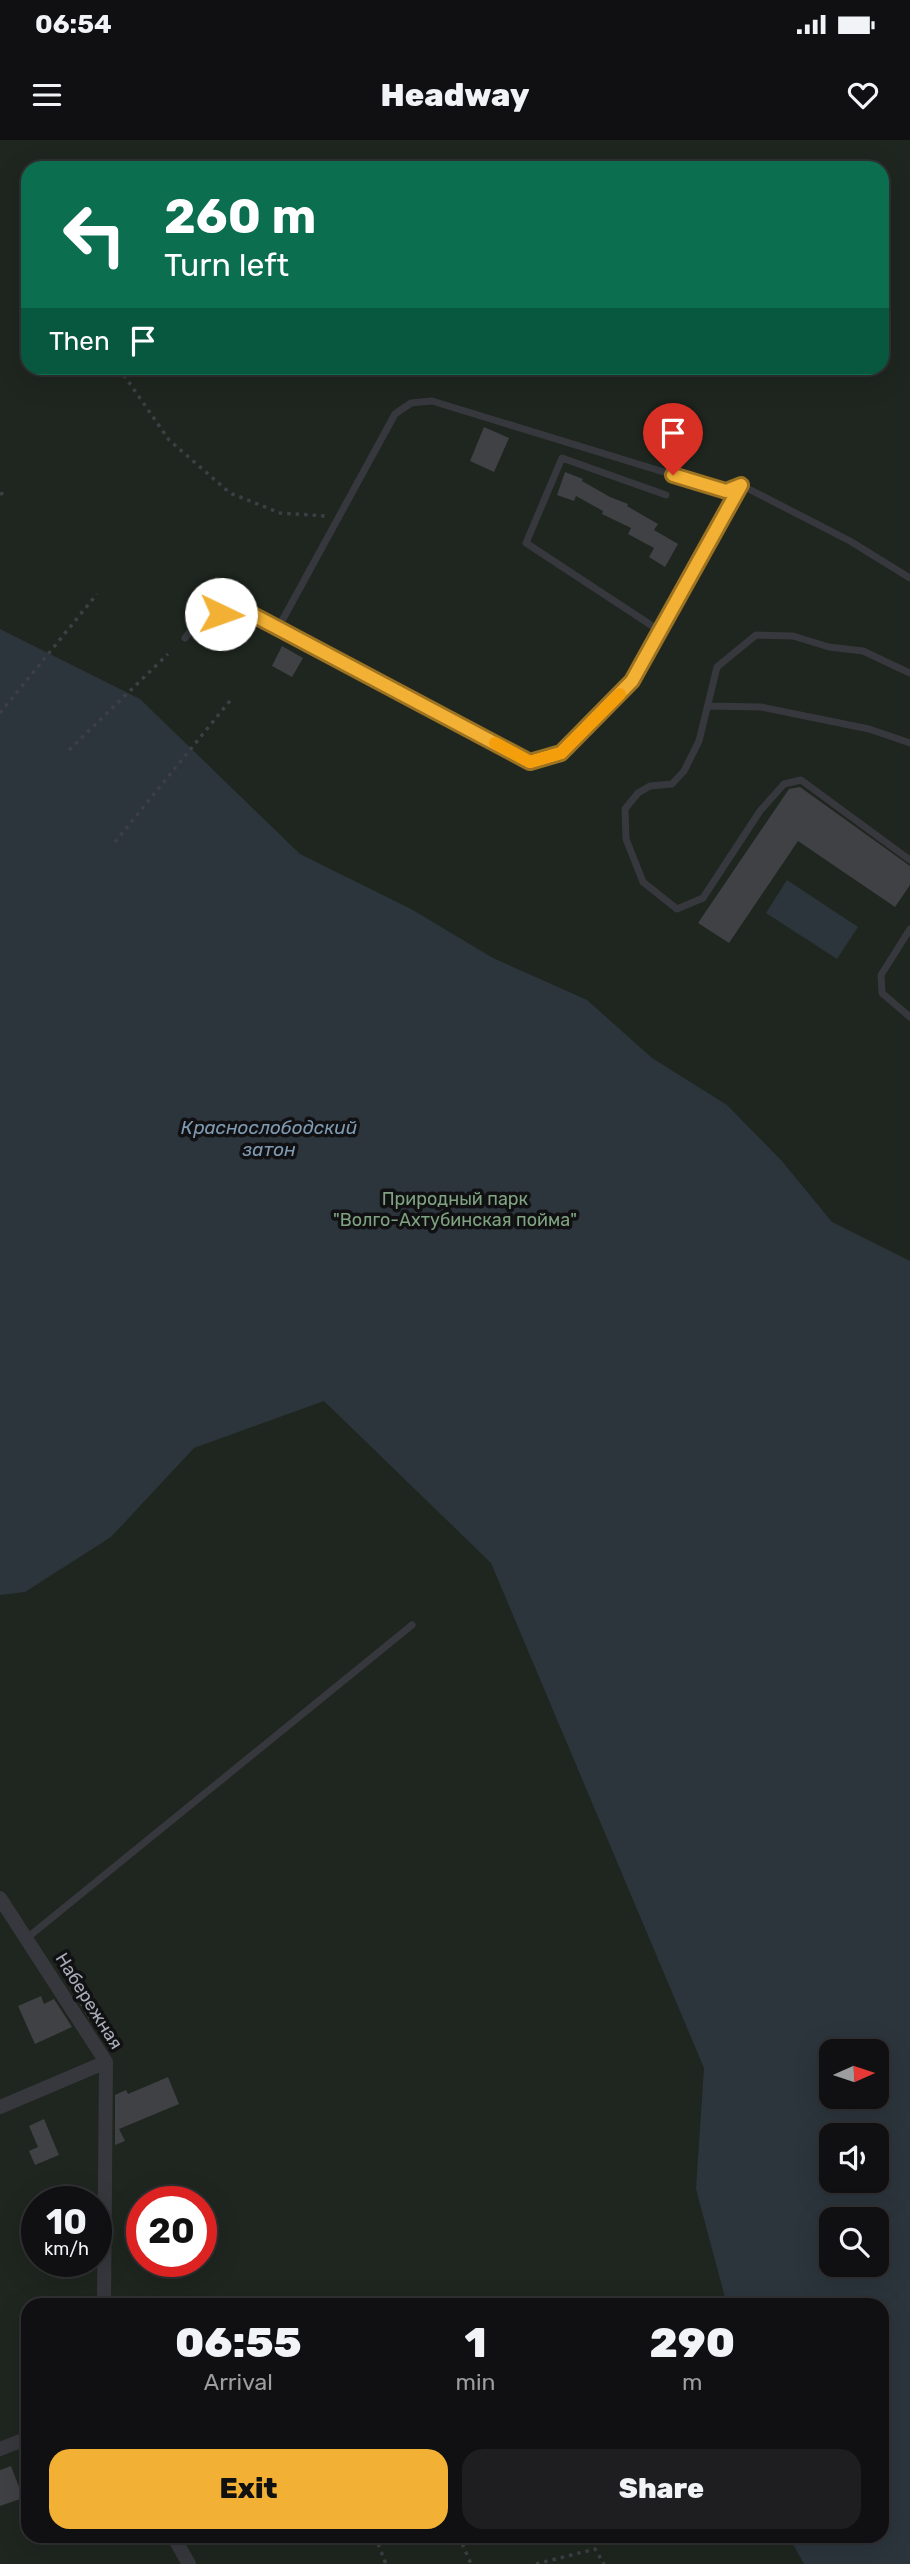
<!DOCTYPE html>
<meta charset="utf-8">
<style>
body{margin:0;font-family:Rubik,sans-serif;background:#1e1e20;color:#f1f3f6;height:100vh;display:flex;flex-direction:column;font-size:26px;white-space:nowrap}
*{box-sizing:border-box;margin:0}
p{font-size:23px;color:#9c9d9f}
.icon{flex:none;width:38px;height:38px;fill:none;stroke:currentColor;stroke-width:2;stroke-linecap:round;stroke-linejoin:round}
.map{position:relative;flex:1;overflow:hidden}
.details{position:absolute;left:21px;top:2158px;width:868px;height:245px;display:flex;flex-direction:column;background:#101012;border-radius:21px;box-shadow:0 7px 28px #0002,0 0 0 2px #303032}
.details>*{flex:none}
.top-card{position:absolute;left:21px;top:21px;width:868px;height:214px;border-radius:21px;box-shadow:0 7px 28px #0002,0 0 0 2px #303032;background:#0b6e4f;color:#fff;overflow:hidden}
.needle{width:46px;rotate:87deg}
.fabs{position:absolute;left:819px;top:1899px;display:grid;gap:14px}
.fabs a{display:grid;place-items:center;width:70px;height:70px;border-radius:14px;background:#101012;box-shadow:0 7px 28px #0002,0 0 0 2px #303032;font-size:35px}
.speed{position:absolute;left:21px;top:2046px;display:flex;gap:14px;font-size:35px;font-weight:700;text-align:center}
.speed>*{display:grid;place-content:center;width:91px;height:91px;border-radius:50%;background:#101012;box-shadow:0 7px 28px #0002,0 0 0 2px #303032;line-height:1}
.speed small{font-size:18px;font-weight:400}
.speed .limit{border:10px solid #d22;background:#fff;color:#111}
.pin{position:absolute;display:grid;place-items:center;width:60px;height:60px;color:#fff;margin:-72px -30px;border-radius:50% 50% 50% 0;rotate:-45deg;box-shadow:0 0 7px #0007}
.pin .icon{rotate:45deg}
.me{position:absolute;width:77px;margin:-38px;rotate:93deg;stroke-linejoin:round;filter:drop-shadow(0 0 5px #0008)}
.turn{display:flex;align-items:center;gap:24px;height:147px;padding:0 28px;font-size:32px}
.turn .icon{width:91px;height:91px;stroke-width:2.5}
.turn b{display:block;font-size:49px;line-height:60px}
.then{display:flex;align-items:center;height:66px;padding:0 28px;background:#0003;gap:14px;font-size:26px}
.eta{display:flex;justify-content:space-evenly;align-items:center;height:119px;text-align:center}
.eta b{font-size:42px;font-weight:800;line-height:49px}
.action{display:flex;gap:14px;margin-top:auto;padding:14px 28px}
.action a{flex:1;height:80px;border-radius:21px;background:#f2b134;color:#111;font-size:28px;font-weight:800;line-height:80px;text-align:center}
.action a+a{background:#1e1e20;color:#f1f3f6}
.status{display:flex;justify-content:space-between;align-items:center;height:49px;padding:0 35px;background:#101012;direction:ltr}
.status svg{height:19px;fill:currentColor}
header{display:flex;justify-content:space-between;align-items:center;height:91px;padding:0 28px;background:#101012;font-size:32px;font-weight:800}
.map>svg:first-child{display:block}
.green{fill:#1e261f;fill-rule:evenodd}
.water{fill:#2c353c;fill-rule:evenodd}
.building{fill:#404145}
.lines{fill:none;stroke-linecap:round;stroke-linejoin:round}
.path{stroke:#3d3f44;stroke-width:3.5;stroke-dasharray:3.5 5;stroke-linecap:butt}
.service{stroke:#37383d;stroke-width:7}
.minor{stroke:#37383d;stroke-width:14}
.route-casing{stroke:#9d7322;stroke-width:18}
.route{stroke:#f2b134;stroke-width:12}
.slow{stroke:#f59e0b;stroke-width:12}
.labels{text-anchor:middle;dominant-baseline:central;stroke-width:7;stroke-linejoin:round;paint-order:stroke}
.park-label{font-size:18px;fill:#7fa381;stroke:#111113}
.street-label{font-size:18px;fill:#a8adb8;stroke:#111113}
.water-label{font-size:19px;font-style:italic;fill:#7f9bb3;stroke:#111113}
</style>
<div class="status"><b>06:54</b><svg viewBox="0 0 49 12"><path d="M0 12V9h3v3zM5 12V6h3v6zM10 12V3h3v9zM15 12V0h3v12zM26 1h20v11H26zM47 4h2v5h-2z"/></svg></div>
<header><svg class="icon" aria-label="menu" viewBox="0 0 24 24"><path d="M4 6h16M4 12h16M4 18h16"/></svg>Headway<svg class="icon" aria-label="heart" viewBox="0 0 24 24"><path d="M12 20l-8-8c-3-5 5-10 8-4 3-6 11-1 8 4z"/></svg></header>
<div class="map">
<svg width="910" height="2424" viewBox="0 0 910 2424">
<rect width="100%" height="100%" fill="#161618"/>
<path class="green" d="M 0,0 L 910,0 L 910,2424 L 0,2424 ZM 28,28 L 882,28 L 882,228 L 28,228 ZM 831,1911 L 877,1911 L 877,1956 L 831,1956 ZM 831,1995 L 877,1995 L 877,2040 L 831,2040 ZM 37,2062 L 96,2062 L 96,2121 L 37,2121 ZM 142,2062 L 201,2062 L 201,2121 L 142,2121 ZM 831,2079 L 877,2079 L 877,2124 L 831,2124 ZM 28,2165 L 882,2165 L 882,2396 L 28,2396 Z"/>
<path class="water" d="M 0,489 L 140,559 L 300,714 L 411,769 L 493,818 L 587,860 L 652,918 L 727,965 L 781,1020 L 832,1082 L 910,1121 L 910,2424 L 804,2424 L 789,2397 L 882,2396 L 882,2165 L 727,2165 L 696,2049 L 704,1928 L 491,1423 L 324,1261 L 194,1308 L 111,1397 L 25,1452 L 0,1455 ZM 831,1911 L 877,1911 L 877,1956 L 831,1956 ZM 831,1995 L 877,1995 L 877,2040 L 831,2040 ZM 831,2079 L 877,2079 L 877,2124 L 831,2124 Z
M 787,740 L 858,787 L 837,819 L 766,773 Z"/>
<path class="building" d="M 484,287 L 509,298 L 494,332 L 470,321 Z
M 565,332 L 583,339 L 582,341 L 610,357 L 628,364 L 627,366 L 658,384 L 654,390 L 678,404 L 665,427 L 649,417 L 654,408 L 628,394 L 631,388 L 602,374 L 603,371 L 576,356 L 574,361 L 557,355 Z
M 282,506 L 303,518 L 292,537 L 272,526 Z
M 800,647 L 910,726 L 910,745 L 895,767 L 798,701 L 729,803 L 698,783 L 789,649 Z
M 82,1847 L 95,1876 L 89,1879 L 72,1851 Z
M 41,1856 L 44,1864 L 54,1859 L 72,1887 L 35,1904 L 18,1866 Z
M 168,1937 L 179,1964 L 119,1989 L 125,2001 L 115,2005 L 115,1955 L 126,1950 L 128,1954 Z
M 44,1979 L 59,2015 L 35,2025 L 29,2011 L 38,2007 L 29,1986 Z
M 11,2326 L 23,2358 L 0,2366 L 0,2330 Z"/>
<g class="lines">
<path class="path" d="M 119,228 L 169,300 L 230,353 L 280,373 L 326,376
M 0,354 L 4,353
M 0,573 L 97,454
M 69,610 L 168,514
M 115,702 L 233,557
M 375,2396 L 386,2424
M 459,2396 L 471,2424
M 536,2424 L 595,2409 L 604,2424"/>
<path class="service" d="M 277,490 L 530,622 L 561,613 L 632,541 L 740,346
M 660,491 L 526,403 L 562,318 L 666,355
M 185,498 L 200,479 L 242,469 L 277,490 L 395,274 L 411,263 L 432,261 L 726,351 L 741,345 L 850,401 L 910,438
M 910,533 L 863,511 L 829,507 L 793,496 L 756,495 L 717,527 L 699,601 L 684,631 L 672,644 L 650,646 L 638,653 L 625,669 L 626,699 L 643,742 L 677,769 L 703,758 L 760,671 L 784,644 L 801,640 L 910,720
M 708,566 L 761,567 L 869,589 L 910,603
M 910,789 L 881,835 L 882,853 L 910,877
M 27,1798 L 412,1485"/>
<path class="minor" d="M 0,1758 L 106,1922 L 104,2165
M 0,1967 L 106,1922
M 0,2309 L 28,2298
M 173,2396 L 189,2424"/>
</g>
<g class="lines">
<defs>
<path id="route" d="M 221,474 L 242,469 L 530,622 L 561,613 L 632,541 L 741,345 L 726,351 L 673,335"/>
</defs>
<use href="#route" class="route-casing"/>
<use href="#route" class="route"/>
<path class="slow" d="M 495,603 L 530,622 L 561,613 L 620,554"/>
</g>
<g class="labels">
<g class="park-label">
<text x="455" y="1059">Природный парк<tspan x="455" dy="21">"Волго-Ахтубинская пойма"</tspan></text>
</g>
<g class="street-label">
<text transform="translate(89 1861) rotate(58)">Набережная</text>
</g>
<g class="water-label">
<text x="269" y="987">Краснослободский<tspan x="269" dy="22">затон</tspan></text>
</g>
</g>
</svg>
<div class="fabs">
<a><svg class="needle" viewBox="-14 -14 28 28"><path d="M0-13l5 13h-10z" fill="#e53935"/><path d="M0 13l5-13h-10z" fill="#9c9d9f"/></svg></a>
<a><svg class="icon" aria-label="sound" viewBox="0 0 24 24"><path d="M4 9h4l5-4v14l-5-4H4zM17 9q2 3 0 6"/></svg></a>
<a><svg class="icon" aria-label="search" viewBox="0 0 24 24"><circle cx="10" cy="10" r="6"/><path d="M15 15l6 6"/></svg></a>
</div>
<div class="speed"><div>10<small>km/h</small></div><div class="limit">20</div></div>
<div class="pin" style="left:673px;top:335px;background:#d93025"><svg class="icon" aria-label="arrive" viewBox="0 0 24 24"><path d="M6 21V4h12l-3 4 3 4H6"/></svg></div>
<svg class="me" style="left:221px;top:474px" viewBox="-20 -20 40 40"><circle r="19" fill="#fff"/><path d="M0-13L10 11 0 6-10 11z" fill="#f2b134"/></svg>
<div class="top-card">
<div class="turn"><svg class="icon" aria-label="left" viewBox="0 0 24 24"><path d="M17 20v-9H6M10 6l-5 5 5 5"/></svg><div><b>260 m</b>Turn left</div></div>
<div class="then">Then<svg class="icon" aria-label="arrive" viewBox="0 0 24 24"><path d="M6 21V4h12l-3 4 3 4H6"/></svg></div>
</div>
<section class="details">
<div class="eta">
<div><b>06:55</b><p>Arrival</p></div>
<div><b>1</b><p>min</p></div>
<div><b>290</b><p>m</p></div>
</div>
<div class="action"><a>Exit</a><a>Share</a></div>
</section>
</div>
